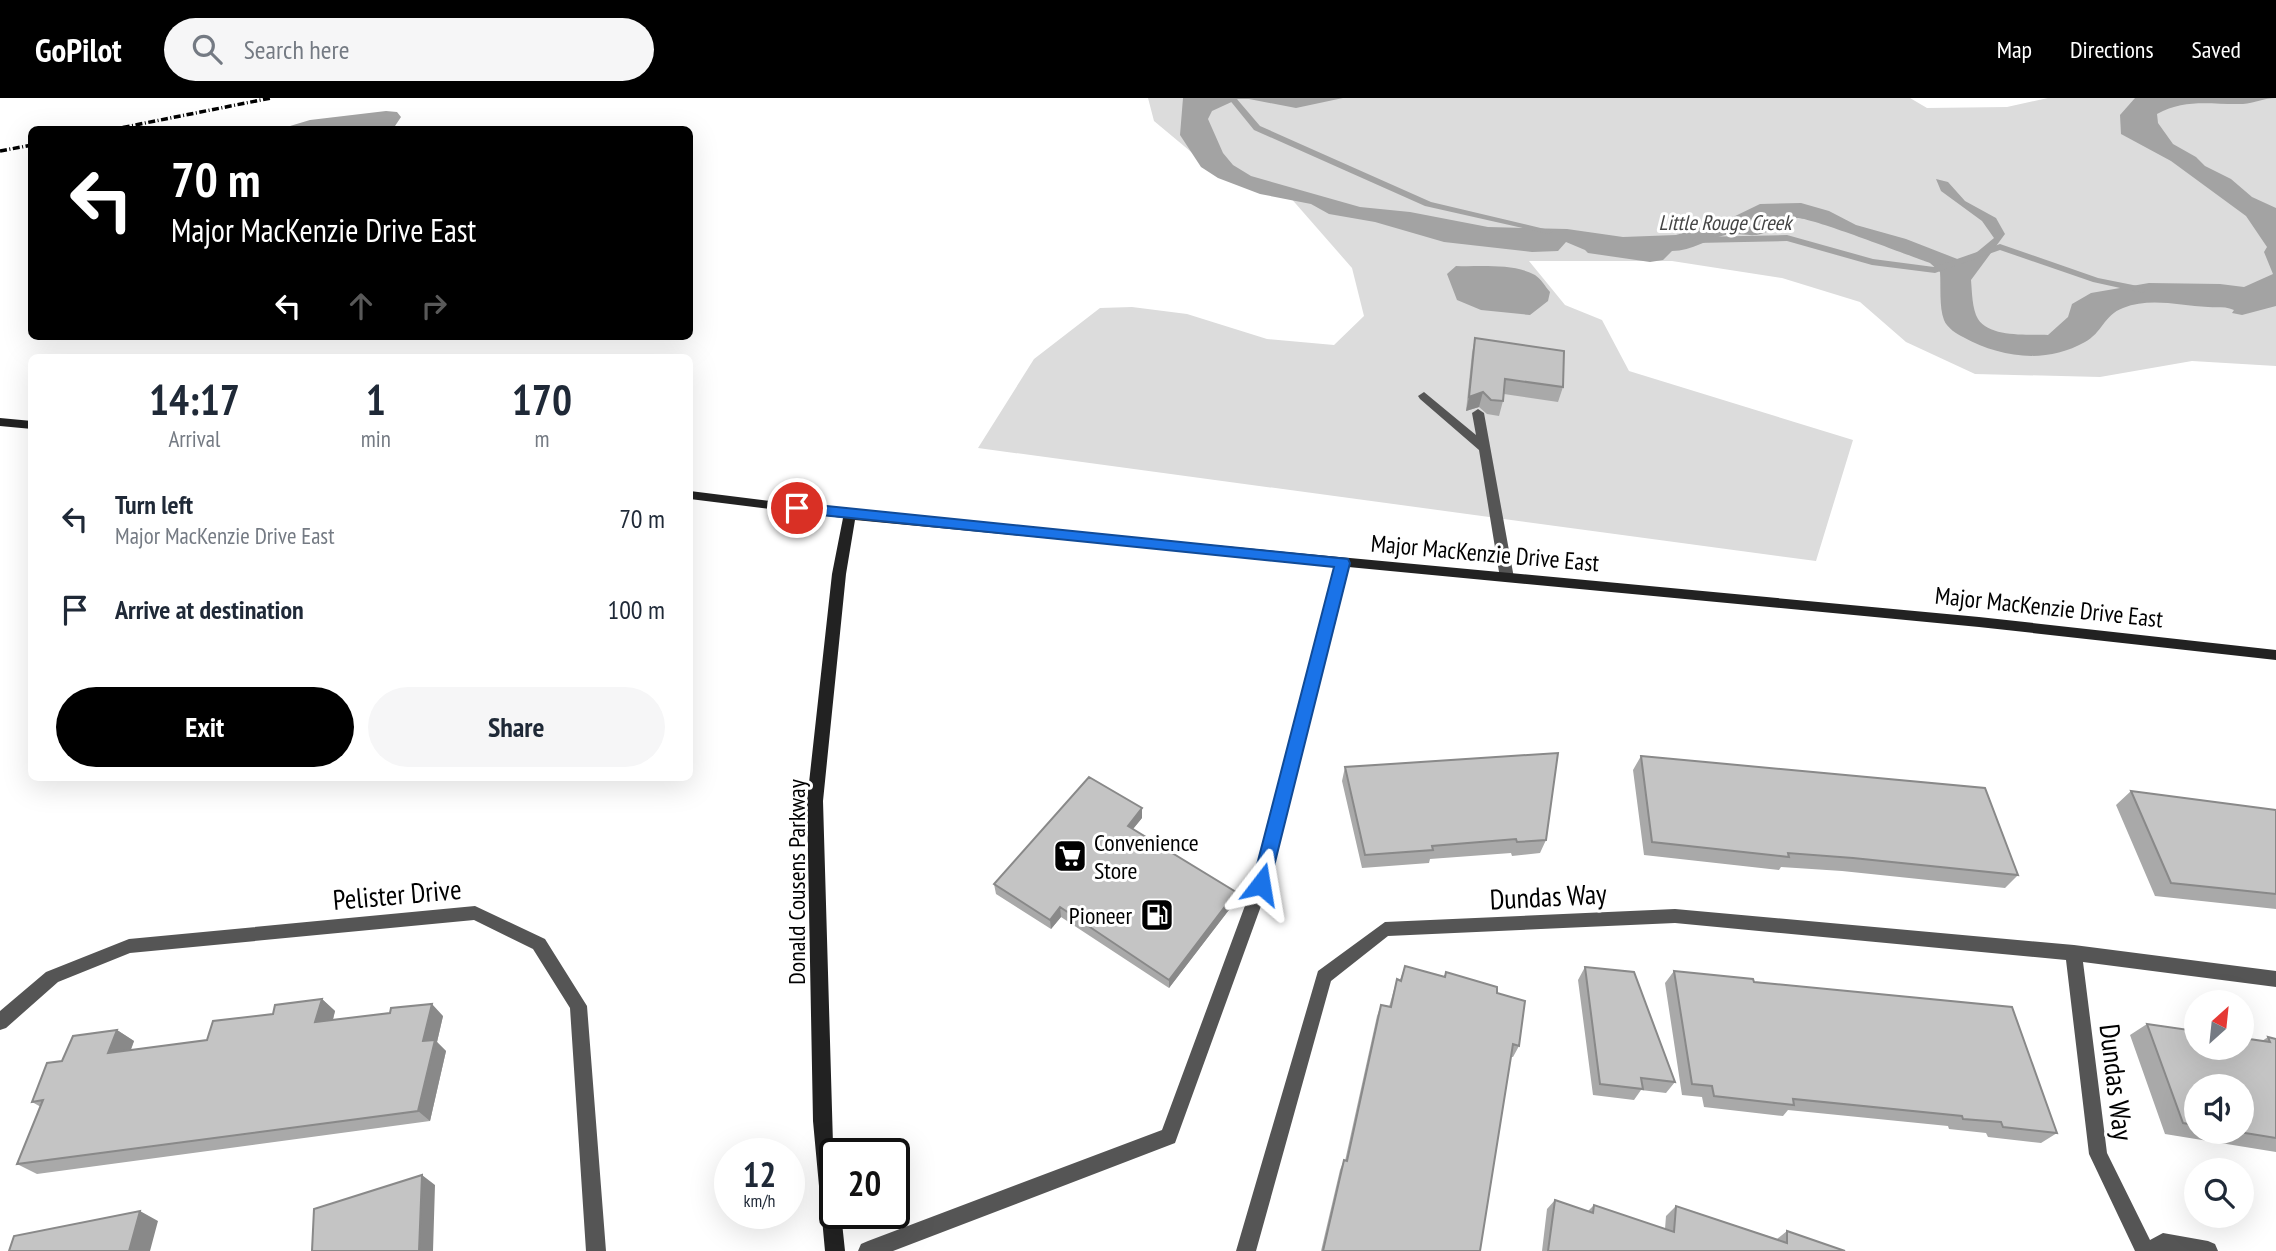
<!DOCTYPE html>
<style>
body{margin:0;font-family:"PT Sans Narrow",sans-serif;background:#f6f6f7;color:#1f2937;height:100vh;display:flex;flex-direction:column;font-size:26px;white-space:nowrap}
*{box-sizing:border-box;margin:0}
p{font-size:23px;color:#747a83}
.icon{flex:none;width:38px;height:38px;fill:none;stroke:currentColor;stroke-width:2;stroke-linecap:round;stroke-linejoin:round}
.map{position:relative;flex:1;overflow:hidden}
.details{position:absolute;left:28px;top:256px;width:665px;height:427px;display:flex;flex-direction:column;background:#fff;border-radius:10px;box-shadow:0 7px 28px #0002}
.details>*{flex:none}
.guide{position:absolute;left:28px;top:28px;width:665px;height:214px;border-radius:10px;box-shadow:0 7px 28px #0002;background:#000;color:#fff;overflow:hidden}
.needle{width:46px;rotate:27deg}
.controls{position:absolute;left:2184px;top:892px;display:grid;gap:14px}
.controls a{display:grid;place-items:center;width:70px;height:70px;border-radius:50%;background:#fff;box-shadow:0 7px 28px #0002;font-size:35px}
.speed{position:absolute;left:714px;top:1040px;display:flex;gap:14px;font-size:35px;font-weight:700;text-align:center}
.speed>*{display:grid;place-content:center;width:91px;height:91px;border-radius:50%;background:#fff;box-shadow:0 7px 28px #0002;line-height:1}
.speed small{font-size:18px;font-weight:400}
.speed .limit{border:4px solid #111;border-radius:10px;background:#fff;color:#111}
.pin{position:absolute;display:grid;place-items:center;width:60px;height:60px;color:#fff;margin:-30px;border:4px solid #fff;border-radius:50%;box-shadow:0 2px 7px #0007}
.me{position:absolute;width:77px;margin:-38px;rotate:14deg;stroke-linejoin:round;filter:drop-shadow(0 0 5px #0008)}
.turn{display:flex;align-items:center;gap:24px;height:147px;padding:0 28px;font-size:32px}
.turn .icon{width:91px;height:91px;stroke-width:2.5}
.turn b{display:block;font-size:49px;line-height:60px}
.lanes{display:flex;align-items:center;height:66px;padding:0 28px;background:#0003;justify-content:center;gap:35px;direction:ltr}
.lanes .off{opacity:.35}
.eta{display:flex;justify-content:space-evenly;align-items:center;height:119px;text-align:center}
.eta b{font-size:42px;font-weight:700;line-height:49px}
.primary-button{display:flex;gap:14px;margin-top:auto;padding:14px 28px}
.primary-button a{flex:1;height:80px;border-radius:42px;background:#000;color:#fff;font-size:28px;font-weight:700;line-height:80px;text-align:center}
.primary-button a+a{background:#f6f6f7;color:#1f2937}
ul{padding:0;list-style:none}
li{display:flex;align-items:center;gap:21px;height:91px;padding:0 28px}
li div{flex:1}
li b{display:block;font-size:26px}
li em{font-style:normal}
header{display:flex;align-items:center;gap:42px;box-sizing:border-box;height:98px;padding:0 35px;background:#000;color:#fff}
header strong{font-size:33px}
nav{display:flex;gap:38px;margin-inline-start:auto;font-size:24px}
.search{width:490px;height:63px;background:#f6f6f7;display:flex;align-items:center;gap:18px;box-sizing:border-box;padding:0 24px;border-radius:38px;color:#747a83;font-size:26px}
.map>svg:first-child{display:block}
.green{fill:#dcdcdc}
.water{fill:#a3a3a3}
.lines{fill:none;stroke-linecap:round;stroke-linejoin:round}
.stream{fill:#a3a3a3;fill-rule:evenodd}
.service{fill:#555;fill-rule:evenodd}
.minor{fill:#555;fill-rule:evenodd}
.secondary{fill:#222;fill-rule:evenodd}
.rail{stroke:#000;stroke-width:3.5;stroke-dasharray:7 2.5 1 2.5;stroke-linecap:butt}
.wall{fill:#a9a9a9;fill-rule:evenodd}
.shaded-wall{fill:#898989}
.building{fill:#c4c4c4;stroke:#898989;stroke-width:2}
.route{fill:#1a73e8;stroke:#114b97;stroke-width:2}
.labels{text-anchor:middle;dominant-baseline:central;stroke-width:6;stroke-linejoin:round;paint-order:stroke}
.far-water-label{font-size:21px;font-style:italic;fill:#444;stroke:#fff}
.street-label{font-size:24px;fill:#000;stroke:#fff}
.poi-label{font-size:24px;fill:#000;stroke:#fff;text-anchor:start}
.near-street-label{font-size:28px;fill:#000;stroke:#fff}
</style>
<header>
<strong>GoPilot</strong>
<div class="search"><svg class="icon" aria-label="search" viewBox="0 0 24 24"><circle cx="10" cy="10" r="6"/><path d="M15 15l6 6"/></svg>Search here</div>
<nav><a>Map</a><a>Directions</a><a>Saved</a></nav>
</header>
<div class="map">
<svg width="2276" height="1153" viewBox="0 0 2276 1153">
<rect width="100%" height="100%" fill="#fff"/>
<path class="green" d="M 1148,0 L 1910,0 L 1927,10 L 2007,9 L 2048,0 L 2276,0 L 2276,268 L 2192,263 L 2100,279 L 1975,276 L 1906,244 L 1860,204 L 1782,180 L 1672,163 L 1529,163 L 1565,207 L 1602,222 L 1629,273 L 1853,342 L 1816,463 L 978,350 L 1034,261 L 1100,210 L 1132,209 L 1187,216 L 1267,241 L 1334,247 L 1364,218 L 1352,170 L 1289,98 L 1202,63 L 1154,23 Z"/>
<path class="water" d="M 1183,0 L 1343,0 L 1296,10 L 1249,1 L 1238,1 L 1212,13 L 1208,21 L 1223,55 L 1233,67 L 1251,78 L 1360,109 L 1410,114 L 1488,129 L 1567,131 L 1623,139 L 1676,137 L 1700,130 L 1709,122 L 1729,121 L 1760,106 L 1801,105 L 1829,113 L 1856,127 L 1906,141 L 1965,164 L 1994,140 L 1982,123 L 1941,93 L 1936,81 L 1948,84 L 1965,103 L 1996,120 L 2005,136 L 1971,182 C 1972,193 1972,211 1978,221 C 1990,240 2028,236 2048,237 L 2068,219 L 2072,206 L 2091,195 L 2149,185 L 2220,186 L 2244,189 L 2273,176 L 2264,154 L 2267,149 L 2246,118 L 2171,63 L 2121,36 L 2120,17 L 2135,0 L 2276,0 C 2264,0 2254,5 2243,6 C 2212,7 2186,0 2157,16 L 2158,25 L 2173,46 L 2196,59 L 2205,68 L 2231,81 L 2252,99 L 2276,110 L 2276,208 L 2242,217 L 2232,215 L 2234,212 C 2225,208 2217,210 2208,209 C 2180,208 2151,199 2123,210 C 2104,217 2102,235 2085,244 C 2046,266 2001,260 1963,239 C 1957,236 1947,230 1944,222 C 1939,209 1941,188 1940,174 L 1930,165 C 1910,158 1808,118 1796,120 C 1784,122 1773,132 1761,136 C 1751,139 1739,135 1729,136 C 1709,140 1692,153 1672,153 L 1663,162 L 1650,164 L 1588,155 L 1585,152 L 1566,144 L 1558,153 L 1532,154 L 1444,144 L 1375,124 L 1329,116 L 1311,106 L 1260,96 L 1218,80 L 1201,69 L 1180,37 Z
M 386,13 L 397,14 L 401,19 L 393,31 L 280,31 L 310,22 Z
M 1456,168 C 1480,169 1513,165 1535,177 C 1541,181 1545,188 1550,194 L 1548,203 L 1530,217 L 1481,212 L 1457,202 L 1447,176 Z"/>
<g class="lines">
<path class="stream" d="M 1228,0 L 1236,0 L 1260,28 L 1431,104 L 1553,133 L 1549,136 L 1425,108 L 1254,32 Z
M 1787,137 L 1873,161 L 1934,169 L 2000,146 L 2098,180 L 2143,189 L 2148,192 L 2143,195 L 2093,184 L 2000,152 L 1935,175 L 1872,167 L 1787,143 L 1696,145 L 1692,142 L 1696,139 Z"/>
<path class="service" d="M 1424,294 L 1476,337 L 1472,315 L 1478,311 L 1484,315 L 1514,480 L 1512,483 L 1502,483 L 1500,480 L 1479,352 L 1420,301 L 1418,298 Z
M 1343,460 L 1349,465 L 1269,786 L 1175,1045 L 893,1153 L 858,1153 L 861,1146 L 868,1143 L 1162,1032 L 1253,786 L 1337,465 Z"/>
<path class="minor" d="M 475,808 L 545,841 L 587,908 L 606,1153 L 586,1153 L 570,910 L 533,851 L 474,822 L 130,855 L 58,884 L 6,930 L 0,932 L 0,913 L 46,874 L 129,841 Z
M 1675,811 L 2074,847 L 2276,873 L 2276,889 L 2083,864 L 2107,1055 L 2150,1142 L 2163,1135 L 2208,1143 L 2215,1146 L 2218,1153 L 2135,1153 L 2089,1056 L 2066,862 L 1675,825 L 1388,838 L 1331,883 L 1256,1153 L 1236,1153 L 1318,873 L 1385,824 Z"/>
<path class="secondary" d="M 0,320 L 32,323 L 32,331 L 0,328 Z
M 690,393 L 850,413 L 1979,519 L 2276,552 L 2276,562 L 1979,529 L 855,422 L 846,476 L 823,703 L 835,1115 L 841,1115 L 845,1153 L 825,1153 L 813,1023 L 807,703 L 832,476 L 843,420 L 690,401 Z"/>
<path class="rail" d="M 110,32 L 271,0
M 0,53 L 32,47"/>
</g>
<path class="wall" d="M 1475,240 L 1563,289 L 1558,304 L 1504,296 L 1503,303 L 1499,318 L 1487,316 L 1479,309 L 1466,313 L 1472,255 Z
M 1641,658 L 2018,777 L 2005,790 L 1842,773 L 1781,769 L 1779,772 L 1644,757 L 1633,672 Z
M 1345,669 L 1546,742 L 1540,755 L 1512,758 L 1511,755 L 1430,761 L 1429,765 L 1362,770 L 1342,683 Z
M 2131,693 L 2276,712 L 2276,811 L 2155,798 L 2116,707 Z
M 1142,720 L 1133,731 L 1235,804 L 1169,890 L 1061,819 L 1051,831 L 996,796 L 994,786 Z
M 1405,868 L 1444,879 L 1446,874 L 1497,895 L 1519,948 L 1513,959 L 1511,959 L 1480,1153 L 1321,1153 L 1340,1072 L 1344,1062 L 1345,1063 L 1377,918 L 1381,907 L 1389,909 L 1397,881 L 1400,882 Z
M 1585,869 L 1675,984 L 1666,995 L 1641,992 L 1634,1002 L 1593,997 L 1578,882 Z
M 1674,873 L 1754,884 L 2057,1035 L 2041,1045 L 1988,1039 L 1986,1035 L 1949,1031 L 1948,1028 L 1788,1012 L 1783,1018 L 1704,1009 L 1702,999 L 1682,997 L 1665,885 Z
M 322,901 L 335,913 L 333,922 L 443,918 L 437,944 L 446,953 L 430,1023 L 37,1076 L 17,1066 L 41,1009 L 32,1004 L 62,963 L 117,932 L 134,943 L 131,952 L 207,942 Z
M 2147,926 L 2262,943 L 2268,939 L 2276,941 L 2276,1054 L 2165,1036 L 2130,937 ZM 2196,989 L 2242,1034 L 2196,1034 Z
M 1555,1102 L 1588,1113 L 1594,1107 L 1665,1131 L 1666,1118 L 1676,1108 L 1777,1141 L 1787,1133 L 1845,1153 L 1542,1153 L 1547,1111 Z"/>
<path class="shaded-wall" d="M 1483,294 L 1479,309 L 1466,313 L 1469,299 Z
M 1142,710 L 1142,720 L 1128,737 L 1128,728 Z
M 1236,794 L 1235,804 L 1169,890 L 1169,882 Z
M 1060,809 L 1061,819 L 1051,831 L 1050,822 Z
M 322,901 L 335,913 L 329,936 L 315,924 Z
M 432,906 L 443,918 L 437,944 L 446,953 L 430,1023 L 418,1013 L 423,943 Z
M 117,932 L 134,943 L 125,966 L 108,955 Z
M 422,1077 L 435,1087 L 433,1153 L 419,1153 Z
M 140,1113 L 158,1123 L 150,1153 L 129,1153 Z"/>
<path class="building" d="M 1475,240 L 1564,253 L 1563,289 L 1505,281 L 1503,303 L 1491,302 L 1483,294 L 1469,299 Z
M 1558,655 L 1546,742 L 1517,744 L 1516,741 L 1432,748 L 1433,752 L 1365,757 L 1345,669 Z
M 1641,658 L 1985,690 L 2018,777 L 1853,760 L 1788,755 L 1789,759 L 1652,744 Z
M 1089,679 L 1142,710 L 1128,728 L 1236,794 L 1169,882 L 1060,809 L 1050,822 L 994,786 Z
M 2131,693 L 2276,712 L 2276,796 L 2171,785 Z
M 1405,868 L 1445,879 L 1446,874 L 1497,889 L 1497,895 L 1525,903 L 1519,948 L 1513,946 L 1480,1153 L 1323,1153 L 1344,1062 L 1347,1063 L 1381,907 L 1391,909 L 1397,881 L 1401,883 Z
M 1585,869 L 1634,874 L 1675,984 L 1641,980 L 1643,991 L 1600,986 Z
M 1674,873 L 1753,881 L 1754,884 L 2012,909 L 2057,1035 L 2003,1029 L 2001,1024 L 1963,1021 L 1962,1018 L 1793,1001 L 1794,1007 L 1714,998 L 1712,988 L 1692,986 Z
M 322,901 L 315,924 L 390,915 L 391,910 L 432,906 L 423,943 L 435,942 L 418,1013 L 17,1066 L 43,1002 L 32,1004 L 47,965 L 62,963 L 73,938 L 117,932 L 108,955 L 207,942 L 213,923 L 273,916 L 275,907 Z
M 2147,926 L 2196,933 L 2196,950 L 2242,950 L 2242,940 L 2270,944 L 2268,939 L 2276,941 L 2276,1040 L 2239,1034 L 2242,1034 L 2242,989 L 2196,989 L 2196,1027 L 2183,1025 Z
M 422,1077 L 419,1153 L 312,1153 L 314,1111 Z
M 1555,1102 L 1593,1115 L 1594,1107 L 1674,1134 L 1676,1108 L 1787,1145 L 1787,1133 L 1845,1153 L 1548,1153 Z
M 140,1113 L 129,1153 L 9,1153 L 14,1138 Z"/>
<path class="route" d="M 797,405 L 1348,461 L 1350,465 L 1268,792 L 1261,794 L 1255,792 L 1252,786 L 1334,469 L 792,414 L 790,410 Z"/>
<defs>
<symbol id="supermarket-square" viewBox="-11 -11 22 22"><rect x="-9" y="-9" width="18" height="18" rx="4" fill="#000" stroke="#fff"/><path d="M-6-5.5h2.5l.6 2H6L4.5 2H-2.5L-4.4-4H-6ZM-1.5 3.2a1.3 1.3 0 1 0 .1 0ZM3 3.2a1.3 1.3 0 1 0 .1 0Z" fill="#fff"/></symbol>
<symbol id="fuel-square" viewBox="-11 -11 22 22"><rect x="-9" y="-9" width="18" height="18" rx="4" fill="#000" stroke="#fff"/><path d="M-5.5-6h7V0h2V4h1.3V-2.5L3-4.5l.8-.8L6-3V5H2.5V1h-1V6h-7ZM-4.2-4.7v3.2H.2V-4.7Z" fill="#fff"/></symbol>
</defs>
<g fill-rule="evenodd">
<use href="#supermarket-square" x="1051" y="739" width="38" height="38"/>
<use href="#fuel-square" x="1138" y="798" width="38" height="38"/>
</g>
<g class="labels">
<g class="far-water-label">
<text x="1725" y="124">Little Rouge Creek</text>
</g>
<g class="street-label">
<text transform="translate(1485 455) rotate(5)">Major MacKenzie Drive East</text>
<text transform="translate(2049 509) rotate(6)">Major MacKenzie Drive East</text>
<text transform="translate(796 784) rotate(-90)">Donald Cousens Parkway</text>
</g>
<g class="poi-label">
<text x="1094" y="744">Convenience<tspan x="1094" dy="28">Store</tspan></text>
<text x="1132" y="817" text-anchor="end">Pioneer</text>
</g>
<g class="near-street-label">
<text transform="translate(397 796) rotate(-5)">Pelister Drive</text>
<text transform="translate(1548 798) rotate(-3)">Dundas Way</text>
<text transform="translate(2117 984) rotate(83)">Dundas Way</text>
</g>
</g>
</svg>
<div class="controls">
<a><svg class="needle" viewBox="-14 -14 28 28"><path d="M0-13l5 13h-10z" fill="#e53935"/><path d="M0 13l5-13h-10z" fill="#747a83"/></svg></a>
<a><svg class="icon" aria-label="sound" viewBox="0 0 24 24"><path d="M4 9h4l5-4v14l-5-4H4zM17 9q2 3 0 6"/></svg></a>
<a><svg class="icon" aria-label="search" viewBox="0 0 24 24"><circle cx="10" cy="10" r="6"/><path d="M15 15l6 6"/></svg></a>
</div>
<div class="speed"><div>12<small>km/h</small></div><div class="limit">20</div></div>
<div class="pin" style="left:797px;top:410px;background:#d93025"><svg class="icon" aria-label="arrive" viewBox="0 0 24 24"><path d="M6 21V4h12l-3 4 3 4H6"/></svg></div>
<svg class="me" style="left:1261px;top:786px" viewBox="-20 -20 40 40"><path d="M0-17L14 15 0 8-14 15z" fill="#1a73e8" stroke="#fff" stroke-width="4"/></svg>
<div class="guide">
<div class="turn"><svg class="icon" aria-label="left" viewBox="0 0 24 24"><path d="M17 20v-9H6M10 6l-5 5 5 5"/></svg><div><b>70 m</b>Major MacKenzie Drive East</div></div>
<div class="lanes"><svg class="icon" aria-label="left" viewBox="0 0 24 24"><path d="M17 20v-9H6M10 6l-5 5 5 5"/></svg><svg class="icon off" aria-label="ahead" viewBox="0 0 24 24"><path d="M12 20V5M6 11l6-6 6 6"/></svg><svg class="icon off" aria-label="right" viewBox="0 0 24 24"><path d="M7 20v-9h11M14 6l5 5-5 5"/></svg></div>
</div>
<section class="details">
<div class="eta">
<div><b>14:17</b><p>Arrival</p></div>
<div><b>1</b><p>min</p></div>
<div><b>170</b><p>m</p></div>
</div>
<ul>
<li><svg class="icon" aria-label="left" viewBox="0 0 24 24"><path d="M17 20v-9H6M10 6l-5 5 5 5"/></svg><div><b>Turn left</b><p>Major MacKenzie Drive East</p></div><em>70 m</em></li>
<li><svg class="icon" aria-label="arrive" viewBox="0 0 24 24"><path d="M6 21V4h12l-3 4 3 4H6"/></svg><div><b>Arrive at destination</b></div><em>100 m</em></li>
</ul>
<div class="primary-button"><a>Exit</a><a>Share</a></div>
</section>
</div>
